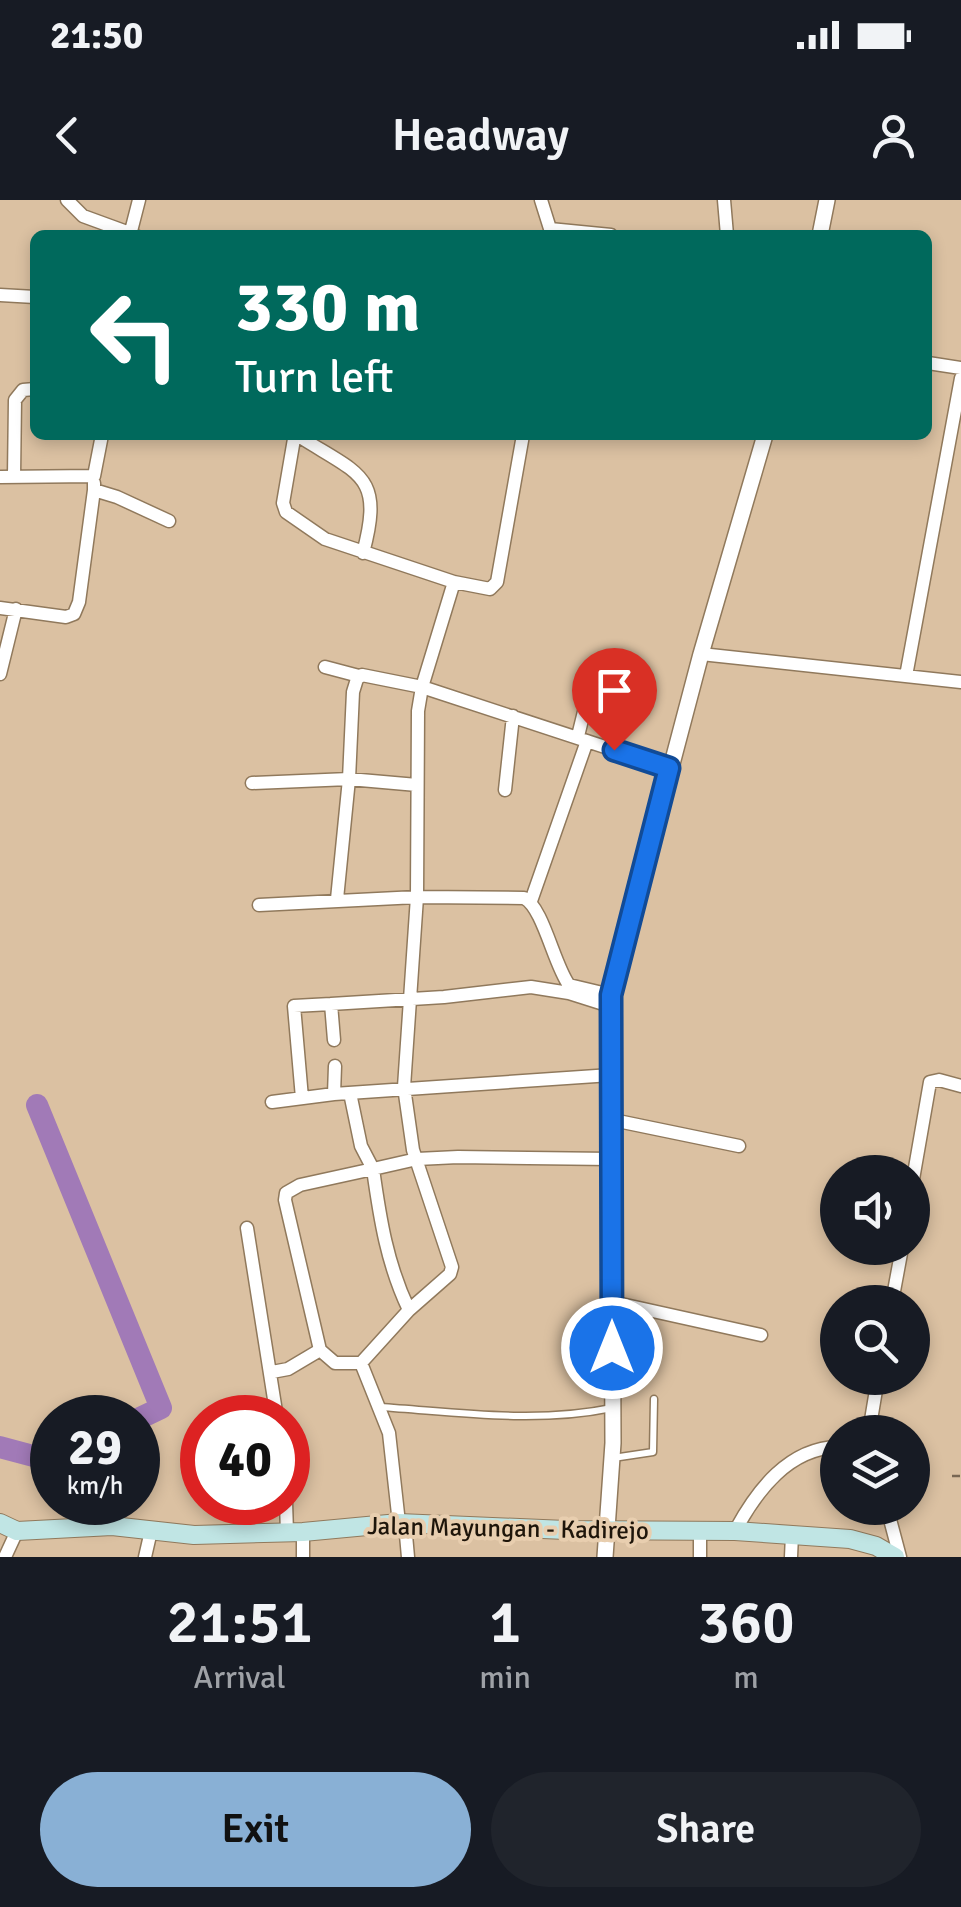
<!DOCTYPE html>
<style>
body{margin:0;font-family:Signika,sans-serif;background:#20242c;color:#f1f3f6;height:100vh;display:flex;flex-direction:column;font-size:38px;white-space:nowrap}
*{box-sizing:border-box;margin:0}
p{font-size:32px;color:#9ea1a6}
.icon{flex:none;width:55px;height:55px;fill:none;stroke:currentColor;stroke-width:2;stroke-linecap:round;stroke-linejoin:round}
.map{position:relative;height:1357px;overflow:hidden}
.sheet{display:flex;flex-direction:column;background:#171b24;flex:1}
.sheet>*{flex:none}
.banner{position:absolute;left:30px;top:30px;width:902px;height:210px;border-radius:15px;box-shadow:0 5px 15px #0003;background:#00695c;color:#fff;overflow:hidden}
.tools{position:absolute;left:820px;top:955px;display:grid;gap:20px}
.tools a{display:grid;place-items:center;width:110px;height:110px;border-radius:50%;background:#171b24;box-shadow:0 5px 15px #0003;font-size:50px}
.speed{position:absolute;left:30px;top:1195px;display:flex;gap:20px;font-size:50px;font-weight:700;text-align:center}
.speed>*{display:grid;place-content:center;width:130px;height:130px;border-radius:50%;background:#171b24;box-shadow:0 5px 15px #0003;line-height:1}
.speed small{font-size:25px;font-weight:400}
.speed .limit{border:15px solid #d22;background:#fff;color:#111}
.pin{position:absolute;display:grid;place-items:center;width:85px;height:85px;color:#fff;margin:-102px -42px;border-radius:50% 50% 50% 0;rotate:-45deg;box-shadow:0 0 10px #0007}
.pin .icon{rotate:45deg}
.me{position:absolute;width:110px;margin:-55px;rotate:0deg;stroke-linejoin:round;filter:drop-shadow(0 0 8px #0008)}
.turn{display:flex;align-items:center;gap:35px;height:210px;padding:0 40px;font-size:45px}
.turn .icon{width:130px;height:130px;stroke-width:2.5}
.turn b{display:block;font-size:70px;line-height:85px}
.eta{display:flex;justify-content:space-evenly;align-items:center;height:170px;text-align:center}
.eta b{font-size:60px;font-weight:600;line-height:70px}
.button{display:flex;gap:20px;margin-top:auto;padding:20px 40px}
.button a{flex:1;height:115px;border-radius:60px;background:#89b0d5;color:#111;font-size:40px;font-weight:600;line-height:115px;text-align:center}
.button a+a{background:#20242c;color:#f1f3f6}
.status{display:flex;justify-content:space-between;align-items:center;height:70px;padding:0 50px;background:#171b24;direction:ltr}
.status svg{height:28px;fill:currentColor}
header{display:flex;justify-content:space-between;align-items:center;height:130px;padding:0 40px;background:#171b24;font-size:45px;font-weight:600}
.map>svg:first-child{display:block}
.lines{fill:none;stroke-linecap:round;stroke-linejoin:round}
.river{stroke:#a17ab7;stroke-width:22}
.service-casing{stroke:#90795c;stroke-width:9}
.minor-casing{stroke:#90795c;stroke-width:15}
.tertiary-casing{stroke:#90795c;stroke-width:18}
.secondary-casing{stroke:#90795c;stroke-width:20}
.path{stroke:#786753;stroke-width:2.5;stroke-dasharray:8 8;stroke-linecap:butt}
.service{stroke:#fff;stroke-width:6}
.minor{stroke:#fff;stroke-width:12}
.tertiary{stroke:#fff;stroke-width:15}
.secondary{stroke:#c0e5e4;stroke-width:18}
.route-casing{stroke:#114b97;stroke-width:25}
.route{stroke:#1a73e8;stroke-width:18}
.labels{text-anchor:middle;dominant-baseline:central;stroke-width:8;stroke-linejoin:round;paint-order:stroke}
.street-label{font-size:25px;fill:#1e150a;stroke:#e8ceaf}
</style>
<div class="status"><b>21:50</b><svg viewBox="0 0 49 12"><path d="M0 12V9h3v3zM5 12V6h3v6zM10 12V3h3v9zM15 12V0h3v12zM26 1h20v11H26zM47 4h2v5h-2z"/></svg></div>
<header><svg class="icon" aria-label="back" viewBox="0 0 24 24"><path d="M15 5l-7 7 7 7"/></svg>Headway<svg class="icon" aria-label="person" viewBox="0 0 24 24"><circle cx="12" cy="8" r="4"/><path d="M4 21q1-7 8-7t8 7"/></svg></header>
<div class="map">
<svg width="961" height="1357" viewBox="0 0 961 1357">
<rect width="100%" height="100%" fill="#dbc1a2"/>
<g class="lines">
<path class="river" d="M 37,905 L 161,1208 L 138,1219
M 0,1247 L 52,1261"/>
<defs>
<path id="service" d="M 380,1207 C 457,1212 535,1224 612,1208
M 613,1258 L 653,1252 L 654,1199"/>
<path id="minor" d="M 67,0 L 83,16 L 135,35
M 541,0 L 552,35
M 724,0 L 727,35
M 550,29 L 611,35
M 130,35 L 139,0
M 0,95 L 35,97
M 928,163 L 961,168
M 14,276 L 15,200 L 23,190 L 35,189
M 0,277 L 94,276 L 102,235
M 94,283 L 94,290 L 117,297 L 169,321
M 363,353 C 384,275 360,275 300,237 L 294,239 L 283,303 L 286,312 L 325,339 L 454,382 L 490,389 L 497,382 L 523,235
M 0,408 L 66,417 L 74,414 L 79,402 L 94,290
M 701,454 L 961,482
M 325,467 L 359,476
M 0,474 L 16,409
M 906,476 L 961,178
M 578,536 L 594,471
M 252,583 L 349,579 L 417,585
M 505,590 L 513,516
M 337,699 L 349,579 L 353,492 L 357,479 L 362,475 L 422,487 L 669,568
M 531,701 L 587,541
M 259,705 L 417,697 L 524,698 C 543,707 554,765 569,785 L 611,795
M 334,840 L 331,804 L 444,797 L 531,787 L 569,793 L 610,806
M 335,866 L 334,894 L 611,875
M 350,893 L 361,946 L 373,969 L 300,985 L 286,993 L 285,1000 L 320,1150 L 335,1163 L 361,1163
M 302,898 L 294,806 L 331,804
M 272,902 L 334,894
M 613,920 L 739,946
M 912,985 L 930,882 L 939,880 L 961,886
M 247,1028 L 277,1218
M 612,1102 L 761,1135
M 892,1102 L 902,1048
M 409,1110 C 387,1064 380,1019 373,969 L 417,959 L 458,957 L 611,959
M 272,1172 L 288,1169 L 320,1150
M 869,1232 L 878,1178
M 286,1302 L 287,1333
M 887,1308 L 900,1357
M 399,1323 L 389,1233 L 361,1163 L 409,1110 L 450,1074 L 452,1067 L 413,950 L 404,887 L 417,697 L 418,511 L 422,487 L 454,382
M 405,1324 L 408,1357
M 735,1331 C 757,1290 789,1248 838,1247
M 5,1357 L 17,1331
M 145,1357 L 151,1331
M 303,1357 L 303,1332
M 700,1357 L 700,1332
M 791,1357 L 792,1335"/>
<path id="tertiary" d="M 820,35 L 827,0
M 605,1357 L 613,1243 L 611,795 L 701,454 L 765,235"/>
<path id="secondary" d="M 0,1323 L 17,1331 L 112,1326 L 194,1335 L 303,1332 L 399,1323 L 566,1330 L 735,1331 L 850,1339 L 876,1346 L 895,1357"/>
</defs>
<use href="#service" class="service-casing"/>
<use href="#minor" class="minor-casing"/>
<use href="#tertiary" class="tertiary-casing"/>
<use href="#secondary" class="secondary-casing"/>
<path class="path" d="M 952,1276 L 961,1276"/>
<use href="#service" class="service"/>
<use href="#minor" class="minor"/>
<use href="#tertiary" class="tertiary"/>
<use href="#secondary" class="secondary"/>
</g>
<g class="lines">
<defs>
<path id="route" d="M 612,1148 L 611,795 L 669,568 L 614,550"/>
</defs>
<use href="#route" class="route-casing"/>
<use href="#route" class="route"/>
</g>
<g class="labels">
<g class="street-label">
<text transform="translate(508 1328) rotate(1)">Jalan Mayungan - Kadirejo</text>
</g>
</g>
</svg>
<div class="tools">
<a><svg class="icon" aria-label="sound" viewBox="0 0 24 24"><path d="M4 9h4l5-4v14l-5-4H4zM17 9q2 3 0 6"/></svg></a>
<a><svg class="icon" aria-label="search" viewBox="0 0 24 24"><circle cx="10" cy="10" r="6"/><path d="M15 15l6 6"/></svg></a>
<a><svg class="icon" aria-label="layers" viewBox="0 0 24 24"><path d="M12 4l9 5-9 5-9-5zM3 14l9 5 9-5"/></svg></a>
</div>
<div class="speed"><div>29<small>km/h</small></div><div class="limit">40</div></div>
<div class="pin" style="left:614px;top:550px;background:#d93025"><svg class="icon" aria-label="arrive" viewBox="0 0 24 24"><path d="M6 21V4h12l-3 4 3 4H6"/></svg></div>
<svg class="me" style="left:612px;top:1148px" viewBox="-20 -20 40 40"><circle r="17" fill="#1a73e8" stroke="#fff" stroke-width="3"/><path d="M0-11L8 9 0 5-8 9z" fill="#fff"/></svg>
<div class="banner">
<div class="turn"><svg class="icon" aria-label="left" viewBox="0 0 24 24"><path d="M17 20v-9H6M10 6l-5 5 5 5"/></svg><div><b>330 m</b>Turn left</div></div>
</div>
</div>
<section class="sheet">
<div class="eta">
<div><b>21:51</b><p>Arrival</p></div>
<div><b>1</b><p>min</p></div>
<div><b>360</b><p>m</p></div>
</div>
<div class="button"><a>Exit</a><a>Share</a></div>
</section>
